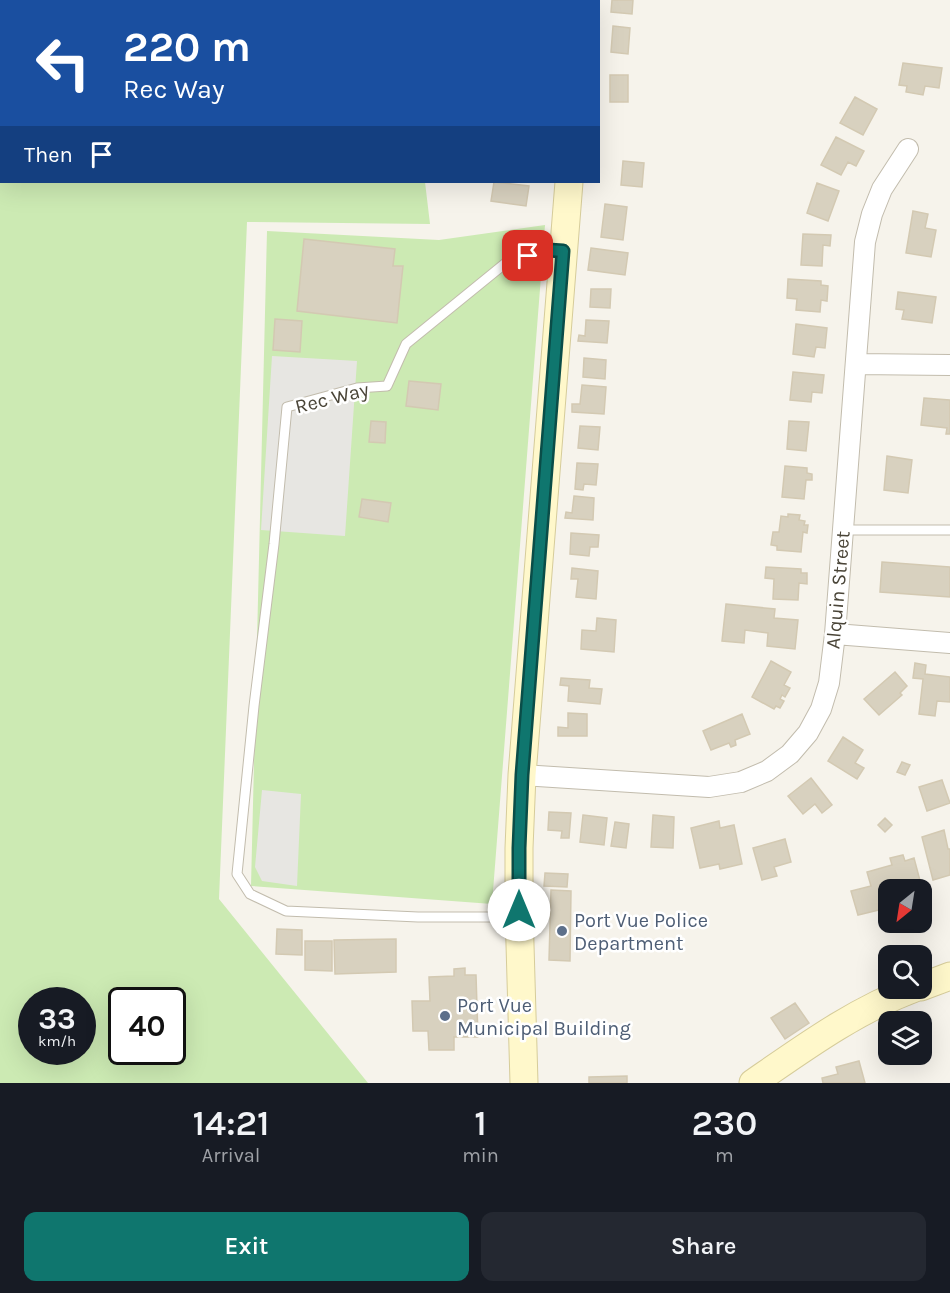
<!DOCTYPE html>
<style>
body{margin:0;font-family:Karla,sans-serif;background:#242831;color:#f1f3f6;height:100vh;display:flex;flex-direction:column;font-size:22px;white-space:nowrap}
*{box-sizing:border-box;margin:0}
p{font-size:20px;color:#9ea1a6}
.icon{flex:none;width:33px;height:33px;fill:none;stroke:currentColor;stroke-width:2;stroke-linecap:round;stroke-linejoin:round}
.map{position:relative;height:1083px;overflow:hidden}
.drawer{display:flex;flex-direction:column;background:#171b24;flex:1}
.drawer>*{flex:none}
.guide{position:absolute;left:0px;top:0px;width:600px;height:183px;box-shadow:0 6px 24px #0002;background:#1a4fa0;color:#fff;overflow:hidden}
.needle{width:39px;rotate:210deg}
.tools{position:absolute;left:878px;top:879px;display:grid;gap:12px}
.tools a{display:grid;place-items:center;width:54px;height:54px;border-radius:12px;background:#171b24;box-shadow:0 6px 24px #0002;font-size:30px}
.speed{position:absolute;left:18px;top:987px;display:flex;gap:12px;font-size:30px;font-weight:700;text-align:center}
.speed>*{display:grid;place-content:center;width:78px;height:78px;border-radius:50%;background:#171b24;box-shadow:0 6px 24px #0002;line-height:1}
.speed small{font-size:15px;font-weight:400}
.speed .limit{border:3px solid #111;border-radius:9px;background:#fff;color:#111}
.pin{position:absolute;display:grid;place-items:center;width:51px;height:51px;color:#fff;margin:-26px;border-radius:12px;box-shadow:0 3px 9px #0006}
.me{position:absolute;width:66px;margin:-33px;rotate:0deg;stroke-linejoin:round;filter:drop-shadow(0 0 4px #0008)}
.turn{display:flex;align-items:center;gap:21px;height:126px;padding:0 24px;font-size:27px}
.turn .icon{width:78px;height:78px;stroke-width:2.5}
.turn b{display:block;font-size:42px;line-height:51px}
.then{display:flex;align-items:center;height:57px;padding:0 24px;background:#0003;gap:12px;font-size:22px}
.eta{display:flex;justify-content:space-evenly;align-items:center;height:102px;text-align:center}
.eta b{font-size:36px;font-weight:600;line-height:42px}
.cta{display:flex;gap:12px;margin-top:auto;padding:12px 24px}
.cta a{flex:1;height:69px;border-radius:12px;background:#0f766e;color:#fff;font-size:24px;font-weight:600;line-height:69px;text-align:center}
.cta a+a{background:#242831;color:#f1f3f6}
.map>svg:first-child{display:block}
.green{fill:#cceab3;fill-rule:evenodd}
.parking{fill:#e7e6e2}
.building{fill:#d8d1bf;stroke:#d3c9b2;stroke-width:1.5}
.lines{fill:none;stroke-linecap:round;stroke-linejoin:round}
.lane-casing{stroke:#c2bcad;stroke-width:11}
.street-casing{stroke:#c2bcad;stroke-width:22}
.secondary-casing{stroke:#d6cc9a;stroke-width:29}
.lane{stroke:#fff;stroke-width:9}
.street{stroke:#fff;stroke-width:20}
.secondary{stroke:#fff8cb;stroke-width:27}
.route-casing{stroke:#0a4d48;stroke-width:15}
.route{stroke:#0f766e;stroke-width:10}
.service-dot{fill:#5c6f8a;stroke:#fff;stroke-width:2}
.labels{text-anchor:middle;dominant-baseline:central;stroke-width:5;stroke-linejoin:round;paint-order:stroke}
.street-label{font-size:20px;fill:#4a4538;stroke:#fff}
.service-label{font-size:20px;fill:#4e5e75;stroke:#fff;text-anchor:start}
</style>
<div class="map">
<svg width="950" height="1083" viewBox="0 0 950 1083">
<rect width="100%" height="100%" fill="#f6f3eb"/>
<path class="green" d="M 0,0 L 406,0 L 406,1 L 2,2 L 2,182 L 425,182 L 430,224 L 247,222 L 219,899 L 368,1083 L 0,1083 ZM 82,1000 L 82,1052 L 32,1052 L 32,1000 ZM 172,1000 L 172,1052 L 122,1052 L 122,1000 Z
M 545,225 L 492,904 L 251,886 L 267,231 L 439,240 Z"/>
<path class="parking" d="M 272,356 L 357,361 L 345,536 L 261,530 Z
M 262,790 L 301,794 L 297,886 L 262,881 L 255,867 Z"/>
<path class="building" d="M 612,0 L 633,0 L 632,14 L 611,12 Z
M 613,26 L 630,28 L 628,54 L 611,52 Z
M 903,63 L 942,68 L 939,88 L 925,86 L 923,95 L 906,92 L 907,86 L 899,85 Z
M 610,75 L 628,75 L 628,102 L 610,102 Z
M 855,97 L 877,109 L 863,135 L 840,123 Z
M 836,137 L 864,151 L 856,166 L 848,162 L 841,175 L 821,165 Z
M 623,161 L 644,163 L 642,187 L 621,185 Z
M 494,182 L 529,186 L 526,206 L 491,201 Z
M 817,183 L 839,191 L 828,221 L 807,213 Z
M 605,204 L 627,207 L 623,240 L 601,237 Z
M 913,211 L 928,214 L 925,228 L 936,230 L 931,257 L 906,253 Z
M 803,234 L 831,235 L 830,246 L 823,245 L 822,266 L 801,265 Z
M 304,239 L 395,249 L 393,266 L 403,266 L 397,323 L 297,311 Z
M 591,248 L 628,253 L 625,275 L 588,270 Z
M 788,279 L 821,281 L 821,285 L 828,286 L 827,301 L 821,300 L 820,312 L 796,310 L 797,299 L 787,298 Z
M 591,289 L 611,289 L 610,308 L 590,307 Z
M 898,292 L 936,297 L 932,323 L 902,319 L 904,310 L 896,309 Z
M 275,319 L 302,321 L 300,352 L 273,350 Z
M 586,320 L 609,321 L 607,343 L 578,341 L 579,335 L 585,336 Z
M 796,324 L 827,328 L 825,348 L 816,347 L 814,357 L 793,354 Z
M 584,358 L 606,360 L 605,379 L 583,377 Z
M 793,372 L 824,375 L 822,393 L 812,392 L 811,402 L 790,400 Z
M 409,381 L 441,384 L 438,410 L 406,406 Z
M 582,385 L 606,387 L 604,414 L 572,412 L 572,404 L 580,404 Z
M 924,398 L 950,400 L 950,434 L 946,434 L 947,428 L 921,425 Z
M 371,421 L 386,422 L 385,443 L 369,442 Z
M 789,421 L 809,422 L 806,451 L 787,449 Z
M 580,426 L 600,427 L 598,450 L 578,448 Z
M 887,456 L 912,460 L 908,493 L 884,490 Z
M 577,463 L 598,464 L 596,485 L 584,484 L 583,490 L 575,489 Z
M 785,466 L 807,468 L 807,473 L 812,474 L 812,480 L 806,480 L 804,499 L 782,497 Z
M 574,496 L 594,498 L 593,520 L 565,518 L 566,512 L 572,513 Z
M 362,499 L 391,503 L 388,522 L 359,517 Z
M 788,514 L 800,515 L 799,520 L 805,521 L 804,525 L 808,525 L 807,533 L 803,532 L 801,552 L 777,550 L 777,546 L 771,545 L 773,532 L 779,532 L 781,516 L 788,517 Z
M 571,533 L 599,535 L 598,547 L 590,547 L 589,556 L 570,554 Z
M 882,562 L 950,567 L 950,597 L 880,592 Z
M 766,567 L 801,569 L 801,573 L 807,573 L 807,584 L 799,583 L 798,600 L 773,599 L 774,579 L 765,578 Z
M 572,568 L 598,571 L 596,599 L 576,597 L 578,579 L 571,579 Z
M 726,604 L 775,609 L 774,618 L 798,620 L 795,649 L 767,646 L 768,633 L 745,630 L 744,643 L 722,641 Z
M 597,618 L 616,620 L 614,652 L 581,649 L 582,630 L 596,631 Z
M 771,661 L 791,672 L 784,685 L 790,688 L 785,697 L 782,695 L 780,699 L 784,701 L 780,708 L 776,706 L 774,709 L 752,697 Z
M 915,663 L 926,665 L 925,674 L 950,677 L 950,702 L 937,701 L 935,716 L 919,714 L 923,679 L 913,678 Z
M 895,672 L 907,686 L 900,693 L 902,695 L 879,715 L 864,699 Z
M 561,678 L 590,680 L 589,688 L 602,689 L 600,704 L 568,701 L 569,686 L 560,685 Z
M 568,713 L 587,714 L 587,736 L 558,736 L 558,727 L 568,728 Z
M 742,714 L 750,734 L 735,740 L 736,745 L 731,747 L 729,743 L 711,750 L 703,731 Z
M 843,737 L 863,750 L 855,763 L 864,768 L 857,779 L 828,761 Z
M 902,762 L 910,765 L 905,775 L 897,772 Z
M 811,778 L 832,805 L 822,813 L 815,804 L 803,814 L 788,796 Z
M 942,780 L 950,803 L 927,811 L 919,787 Z
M 549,812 L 571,813 L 569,838 L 561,838 L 562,831 L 548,830 Z
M 583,815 L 607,818 L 604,845 L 580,842 Z
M 653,815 L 674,817 L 673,848 L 651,847 Z
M 885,818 L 892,825 L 885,832 L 878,825 Z
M 719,821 L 720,828 L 734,825 L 742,864 L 720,869 L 719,864 L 700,868 L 691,828 Z
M 615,822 L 629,824 L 626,848 L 611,846 Z
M 944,830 L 948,849 L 950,849 L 950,875 L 933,880 L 922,837 Z
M 785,839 L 791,862 L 774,867 L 777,876 L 762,880 L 753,848 Z
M 903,855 L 905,861 L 914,858 L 923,892 L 921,892 L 921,890 L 888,890 L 888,901 L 881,903 L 883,909 L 858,915 L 851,891 L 871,886 L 867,872 L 892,865 L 890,858 Z
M 545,873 L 568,874 L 567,887 L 544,886 Z
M 551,890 L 571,891 L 570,961 L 549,960 Z
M 277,929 L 302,930 L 302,955 L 276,954 Z
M 396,939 L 396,972 L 335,974 L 334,940 Z
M 305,941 L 332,941 L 332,971 L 305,970 Z
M 465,968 L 465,975 L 476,975 L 478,1037 L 454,1037 L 454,1050 L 429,1050 L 428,1031 L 413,1031 L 412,1001 L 430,1001 L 429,977 L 454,976 L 454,969 Z
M 795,1003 L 809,1023 L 785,1039 L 771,1018 Z
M 859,1061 L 865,1083 L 823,1083 L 822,1078 L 838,1074 L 836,1067 Z
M 589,1077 L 627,1076 L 627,1083 L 589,1083 Z"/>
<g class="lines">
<defs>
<path id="lane" d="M 843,530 L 950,530
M 517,917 L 418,917 L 286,911 L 250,894 L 237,874 L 254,706 L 274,544 L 287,407 L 357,388 L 387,386 L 406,344 L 508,261 L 548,250 L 561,251"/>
<path id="street" d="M 856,364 L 950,365
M 835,634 L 950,643
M 522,775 L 709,787 L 741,782 L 767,771 L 790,754 L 808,733 L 821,709 L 829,683 L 835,634 L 865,242 L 872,214 L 882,189 L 908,149"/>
<path id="secondary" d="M 583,2 L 583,0
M 921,987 L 950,976
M 524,1083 L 519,910 L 519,848 L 522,775 L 569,182
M 753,1083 C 805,1047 856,1010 915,988"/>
</defs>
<use href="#lane" class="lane-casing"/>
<use href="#street" class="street-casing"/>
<use href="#secondary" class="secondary-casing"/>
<use href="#lane" class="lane"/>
<use href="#street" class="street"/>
<use href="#secondary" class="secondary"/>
</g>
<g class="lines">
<defs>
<path id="route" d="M 519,910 L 519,848 L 522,775 L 563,251 L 548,250 L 528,256"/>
</defs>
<use href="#route" class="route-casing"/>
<use href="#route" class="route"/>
</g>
<g class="service-dot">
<circle cx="562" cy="931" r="6"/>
<circle cx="445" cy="1016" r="6"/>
</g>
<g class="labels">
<g class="street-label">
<text transform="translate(332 398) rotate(-14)">Rec Way</text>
<text transform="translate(838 590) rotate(-85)">Alquin Street</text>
</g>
<g class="service-label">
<text x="574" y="920">Port Vue Police<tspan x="574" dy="23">Department</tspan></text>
<text x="457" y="1005">Port Vue<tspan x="457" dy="23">Municipal Building</tspan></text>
</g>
</g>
</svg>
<div class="tools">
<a><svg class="needle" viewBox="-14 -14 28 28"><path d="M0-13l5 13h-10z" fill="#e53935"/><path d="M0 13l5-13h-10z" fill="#9ea1a6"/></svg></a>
<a><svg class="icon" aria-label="search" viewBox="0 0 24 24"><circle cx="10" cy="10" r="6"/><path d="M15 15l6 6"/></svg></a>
<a><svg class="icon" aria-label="layers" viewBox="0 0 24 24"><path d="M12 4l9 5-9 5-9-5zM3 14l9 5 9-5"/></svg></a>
</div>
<div class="speed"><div>33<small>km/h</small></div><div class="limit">40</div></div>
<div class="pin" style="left:528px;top:256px;background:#d93025"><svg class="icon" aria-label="arrive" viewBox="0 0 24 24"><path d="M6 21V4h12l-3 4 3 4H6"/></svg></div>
<svg class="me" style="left:519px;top:910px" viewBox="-20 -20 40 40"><circle r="19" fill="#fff"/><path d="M0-13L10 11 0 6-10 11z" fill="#0f766e"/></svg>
<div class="guide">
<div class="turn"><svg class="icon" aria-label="left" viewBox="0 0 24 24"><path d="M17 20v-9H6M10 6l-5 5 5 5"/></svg><div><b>220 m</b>Rec Way</div></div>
<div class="then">Then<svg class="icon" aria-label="arrive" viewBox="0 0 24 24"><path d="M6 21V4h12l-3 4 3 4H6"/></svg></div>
</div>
</div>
<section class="drawer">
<div class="eta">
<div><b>14:21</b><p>Arrival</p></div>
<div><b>1</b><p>min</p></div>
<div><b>230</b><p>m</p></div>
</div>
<div class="cta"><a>Exit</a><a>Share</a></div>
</section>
